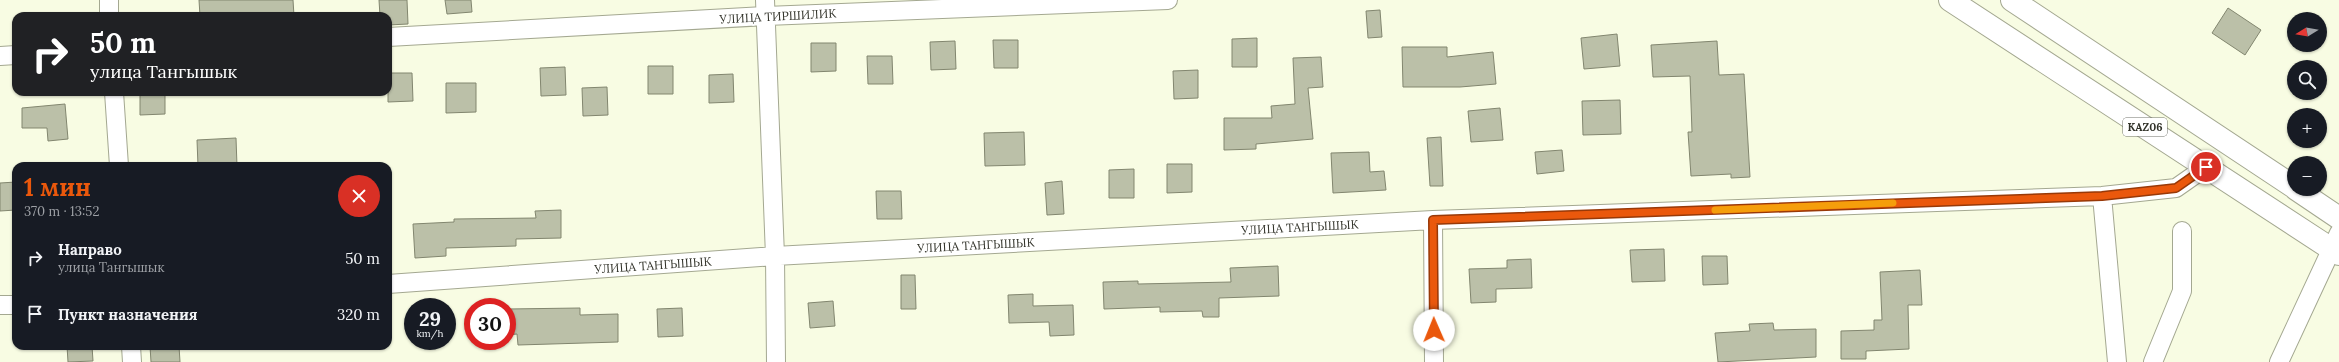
<!DOCTYPE html>
<html lang="ru">
<meta charset="utf-8">
<style>
body{margin:0;font-family:Lora,serif;background:#20242c;color:#f1f3f6;height:100vh;display:flex;flex-direction:column;font-size:15px;white-space:nowrap}
*{box-sizing:border-box;margin:0}
p{font-size:13px;color:#9ea1a6}
.icon{flex:none;width:22px;height:22px;fill:none;stroke:currentColor;stroke-width:2;stroke-linecap:round;stroke-linejoin:round}
.map{position:relative;flex:1;overflow:hidden}
.sheet{position:absolute;left:12px;top:162px;width:380px;height:188px;display:flex;flex-direction:column;background:#171b24;border-radius:12px;box-shadow:0 1px 3px #0004}
.sheet>*{flex:none}
.guide{position:absolute;left:12px;top:12px;width:380px;height:84px;border-radius:12px;box-shadow:0 1px 3px #0004;background:#202124;color:#fff;overflow:hidden}
.needle{width:26px;rotate:259deg}
.controls{position:absolute;left:2287px;top:12px;display:grid;gap:8px}
.controls a{display:grid;place-items:center;width:40px;height:40px;border-radius:50%;background:#171b24;box-shadow:0 1px 3px #0004;font-size:20px}
.speed{position:absolute;left:404px;top:298px;display:flex;gap:8px;font-size:20px;font-weight:700;text-align:center}
.speed>*{display:grid;place-content:center;width:52px;height:52px;border-radius:50%;background:#171b24;box-shadow:0 1px 3px #0004;line-height:1}
.speed small{font-size:10px;font-weight:400}
.speed .limit{border:6px solid #d22;background:#fff;color:#111}
.pin{position:absolute;display:grid;place-items:center;width:34px;height:34px;color:#fff;margin:-17px;border:2px solid #fff;border-radius:50%;box-shadow:0 1px 4px #0007}
.me{position:absolute;width:44px;margin:-22px;rotate:359deg;stroke-linejoin:round;filter:drop-shadow(0 0 3px #0008)}
.turn{display:flex;align-items:center;gap:14px;height:84px;padding:0 12px;font-size:18px}
.turn .icon{width:52px;height:52px;stroke-width:2.5}
.turn b{display:block;font-size:28px;line-height:34px}
.round{display:grid;place-items:center;flex:none;width:42px;height:42px;border-radius:21px;background:#20242c}
.headline{display:flex;align-items:center;justify-content:space-between;height:68px;padding:0 12px}
h1{font-size:24px;font-weight:800;line-height:30px;color:#ea580c}
ul{padding:0;list-style:none}
li{display:flex;align-items:center;gap:12px;height:56px;padding:0 12px}
li div{flex:1}
li b{display:block;font-size:15px}
li em{font-style:normal}
.map>svg:first-child{display:block}
.building{fill:#bbc0a8;stroke:#82866f}
.lines{fill:none;stroke-linecap:round;stroke-linejoin:round}
.minor-casing{stroke:#a4a891;stroke-width:20}
.highway-casing{stroke:#a4a891;stroke-width:24}
.minor{stroke:#fff;stroke-width:18}
.highway{stroke:#fff;stroke-width:22}
.route-casing{stroke:#983908;stroke-width:10}
.route{stroke:#ea580c;stroke-width:7}
.slow{stroke:#f59e0b;stroke-width:7}
.labels{text-anchor:middle;dominant-baseline:central;stroke-width:3.5;stroke-linejoin:round;paint-order:stroke}
.shield{fill:#fff;stroke:#6f7069;stroke-width:1}
.shield-label{font-size:11px;font-weight:bold;fill:#313229}
.street-label{font-size:12px;fill:#313229;stroke:#fff}
</style>
<div class="map">
<svg width="2339" height="362" viewBox="0 0 2339 362">
<rect width="100%" height="100%" fill="#f8fce3"/>
<path class="building" d="M 199,0 L 293,0 L 294,16 L 200,16 Z
M 379,0 L 407,0 L 408,24 L 388,25 L 388,16 L 380,16 Z
M 445,0 L 471,0 L 472,12 L 447,14 Z
M 2228,8 L 2261,30 L 2245,55 L 2212,33 Z
M 1380,10 L 1382,37 L 1368,38 L 1366,11 Z
M 1617,34 L 1620,66 L 1584,69 L 1581,38 Z
M 1257,38 L 1257,67 L 1232,67 L 1232,39 Z
M 993,40 L 1018,40 L 1018,68 L 994,68 Z
M 955,41 L 956,69 L 931,70 L 930,42 Z
M 1717,41 L 1719,75 L 1744,74 L 1750,177 L 1731,178 L 1731,174 L 1691,176 L 1688,132 L 1692,132 L 1690,76 L 1653,77 L 1651,45 Z
M 811,43 L 836,43 L 836,71 L 811,72 Z
M 1402,47 L 1447,47 L 1447,57 L 1493,52 L 1496,84 L 1460,87 L 1403,87 Z
M 867,56 L 892,56 L 893,84 L 868,84 Z
M 1321,57 L 1323,87 L 1308,88 L 1313,139 L 1256,144 L 1256,149 L 1224,150 L 1224,118 L 1272,118 L 1271,106 L 1295,104 L 1293,58 Z
M 648,66 L 673,66 L 673,94 L 648,94 Z
M 565,67 L 566,95 L 541,96 L 540,68 Z
M 1198,70 L 1198,98 L 1174,99 L 1173,71 Z
M 388,73 L 412,73 L 413,101 L 388,102 Z
M 733,74 L 734,102 L 709,103 L 709,75 Z
M 446,83 L 476,83 L 476,112 L 446,113 Z
M 607,87 L 608,115 L 583,116 L 582,88 Z
M 140,92 L 165,92 L 165,114 L 140,115 Z
M 1620,100 L 1621,134 L 1583,135 L 1582,101 Z
M 65,104 L 68,139 L 48,141 L 47,128 L 22,128 L 22,108 Z
M 1500,108 L 1503,140 L 1471,142 L 1468,111 Z
M 1024,132 L 1025,165 L 985,166 L 984,133 Z
M 1441,137 L 1443,186 L 1430,186 L 1427,138 Z
M 236,138 L 237,166 L 198,166 L 197,140 Z
M 1562,150 L 1564,171 L 1537,174 L 1535,152 Z
M 1369,152 L 1370,172 L 1384,171 L 1386,190 L 1333,193 L 1331,153 Z
M 1167,164 L 1192,164 L 1192,192 L 1167,193 Z
M 1134,169 L 1134,198 L 1109,198 L 1109,170 Z
M 1062,181 L 1064,214 L 1047,215 L 1045,183 Z
M 16,182 L 16,210 L 0,211 L 0,183 Z
M 876,191 L 901,191 L 902,219 L 877,219 Z
M 561,210 L 561,238 L 516,239 L 516,246 L 446,248 L 446,256 L 415,258 L 413,224 L 454,222 L 454,219 L 536,218 L 535,211 Z
M 1664,249 L 1665,281 L 1632,282 L 1630,250 Z
M 1702,256 L 1727,256 L 1728,284 L 1703,285 Z
M 1531,259 L 1532,288 L 1496,289 L 1496,302 L 1471,303 L 1469,269 L 1507,268 L 1507,260 Z
M 1278,266 L 1279,296 L 1219,298 L 1219,317 L 1203,317 L 1202,311 L 1160,312 L 1160,307 L 1104,309 L 1103,282 L 1138,281 L 1138,284 L 1231,282 L 1230,268 Z
M 1920,270 L 1922,305 L 1908,305 L 1909,349 L 1866,351 L 1866,359 L 1841,359 L 1841,331 L 1874,330 L 1874,320 L 1882,320 L 1880,272 Z
M 901,275 L 915,275 L 916,309 L 901,309 Z
M 1033,294 L 1033,306 L 1073,305 L 1074,335 L 1050,336 L 1049,322 L 1009,323 L 1008,295 Z
M 833,301 L 835,326 L 810,328 L 808,303 Z
M 580,308 L 580,315 L 618,314 L 618,342 L 518,345 L 517,334 L 507,335 L 507,309 Z
M 682,308 L 683,336 L 658,337 L 657,309 Z
M 1773,323 L 1774,330 L 1816,329 L 1816,357 L 1718,362 L 1715,333 L 1750,331 L 1749,324 Z
M 67,346 L 92,346 L 93,361 L 68,362 Z
M 150,346 L 179,346 L 180,362 L 151,362 Z"/>
<g class="lines">
<defs>
<path id="minor" d="M 109,0 L 109,16
M 765,0 L 775,256 L 776,362
M 388,37 L 766,16 L 1168,0
M 0,56 L 16,55
M 114,92 L 119,166
M 2102,196 L 2117,362
M 1433,220 L 1434,362
M 388,284 L 775,256 L 1433,220 L 2102,196 L 2176,188 L 2206,167
M 0,305 L 16,305
M 131,346 L 132,362
M 2153,362 L 2182,291 L 2182,231
M 2279,362 L 2339,233"/>
<path id="highway" d="M 1950,0 L 2339,254
M 2012,0 L 2294,187
M 2296,189 L 2339,218"/>
</defs>
<use href="#minor" class="minor-casing"/>
<use href="#highway" class="highway-casing"/>
<use href="#minor" class="minor"/>
<use href="#highway" class="highway"/>
</g>
<g class="lines">
<defs>
<path id="route" d="M 1434,330 L 1433,220 L 2102,196 L 2176,188 L 2206,167"/>
</defs>
<use href="#route" class="route-casing"/>
<use href="#route" class="route"/>
<path class="slow" d="M 1715,210 L 1893,203"/>
</g>
<g class="labels">
<rect class="shield" x="2123" y="118" width="44" height="18" rx="3"/>
<g class="shield-label">
<text x="2145" y="127">KАZ06</text>
</g>
<g class="street-label">
<text transform="translate(778 16) rotate(-3)">УЛИЦА ТИРШИЛИК</text>
<text transform="translate(1300 227) rotate(-3)">УЛИЦА ТАНГЫШЫК</text>
<text transform="translate(976 245) rotate(-3)">УЛИЦА ТАНГЫШЫК</text>
<text transform="translate(653 265) rotate(-4)">УЛИЦА ТАНГЫШЫК</text>
</g>
</g>
</svg>
<div class="controls">
<a><svg class="needle" viewBox="-14 -14 28 28"><path d="M0-13l5 13h-10z" fill="#e53935"/><path d="M0 13l5-13h-10z" fill="#9ea1a6"/></svg></a>
<a><svg class="icon" aria-label="search" viewBox="0 0 24 24"><circle cx="10" cy="10" r="6"/><path d="M15 15l6 6"/></svg></a>
<a>+</a>
<a>−</a>
</div>
<div class="speed"><div>29<small>km/h</small></div><div class="limit">30</div></div>
<div class="pin" style="left:2206px;top:167px;background:#d93025"><svg class="icon" aria-label="arrive" viewBox="0 0 24 24"><path d="M6 21V4h12l-3 4 3 4H6"/></svg></div>
<svg class="me" style="left:1434px;top:330px" viewBox="-20 -20 40 40"><circle r="19" fill="#fff"/><path d="M0-13L10 11 0 6-10 11z" fill="#ea580c"/></svg>
<div class="guide">
<div class="turn"><svg class="icon" aria-label="right" viewBox="0 0 24 24"><path d="M7 20v-9h11M14 6l5 5-5 5"/></svg><div><b>50 m</b>улица Тангышык</div></div>
</div>
<section class="sheet">
<div class="headline"><div><h1>1 мин</h1><p>370 m · 13:52</p></div><a class="round" style="background:#d93025;color:#fff"><svg class="icon" aria-label="close" viewBox="0 0 24 24"><path d="M6 6l12 12M18 6L6 18"/></svg></a></div>
<ul>
<li><svg class="icon" aria-label="right" viewBox="0 0 24 24"><path d="M7 20v-9h11M14 6l5 5-5 5"/></svg><div><b>Направо</b><p>улица Тангышык</p></div><em>50 m</em></li>
<li><svg class="icon" aria-label="arrive" viewBox="0 0 24 24"><path d="M6 21V4h12l-3 4 3 4H6"/></svg><div><b>Пункт назначения</b></div><em>320 m</em></li>
</ul>
</section>
</div>
